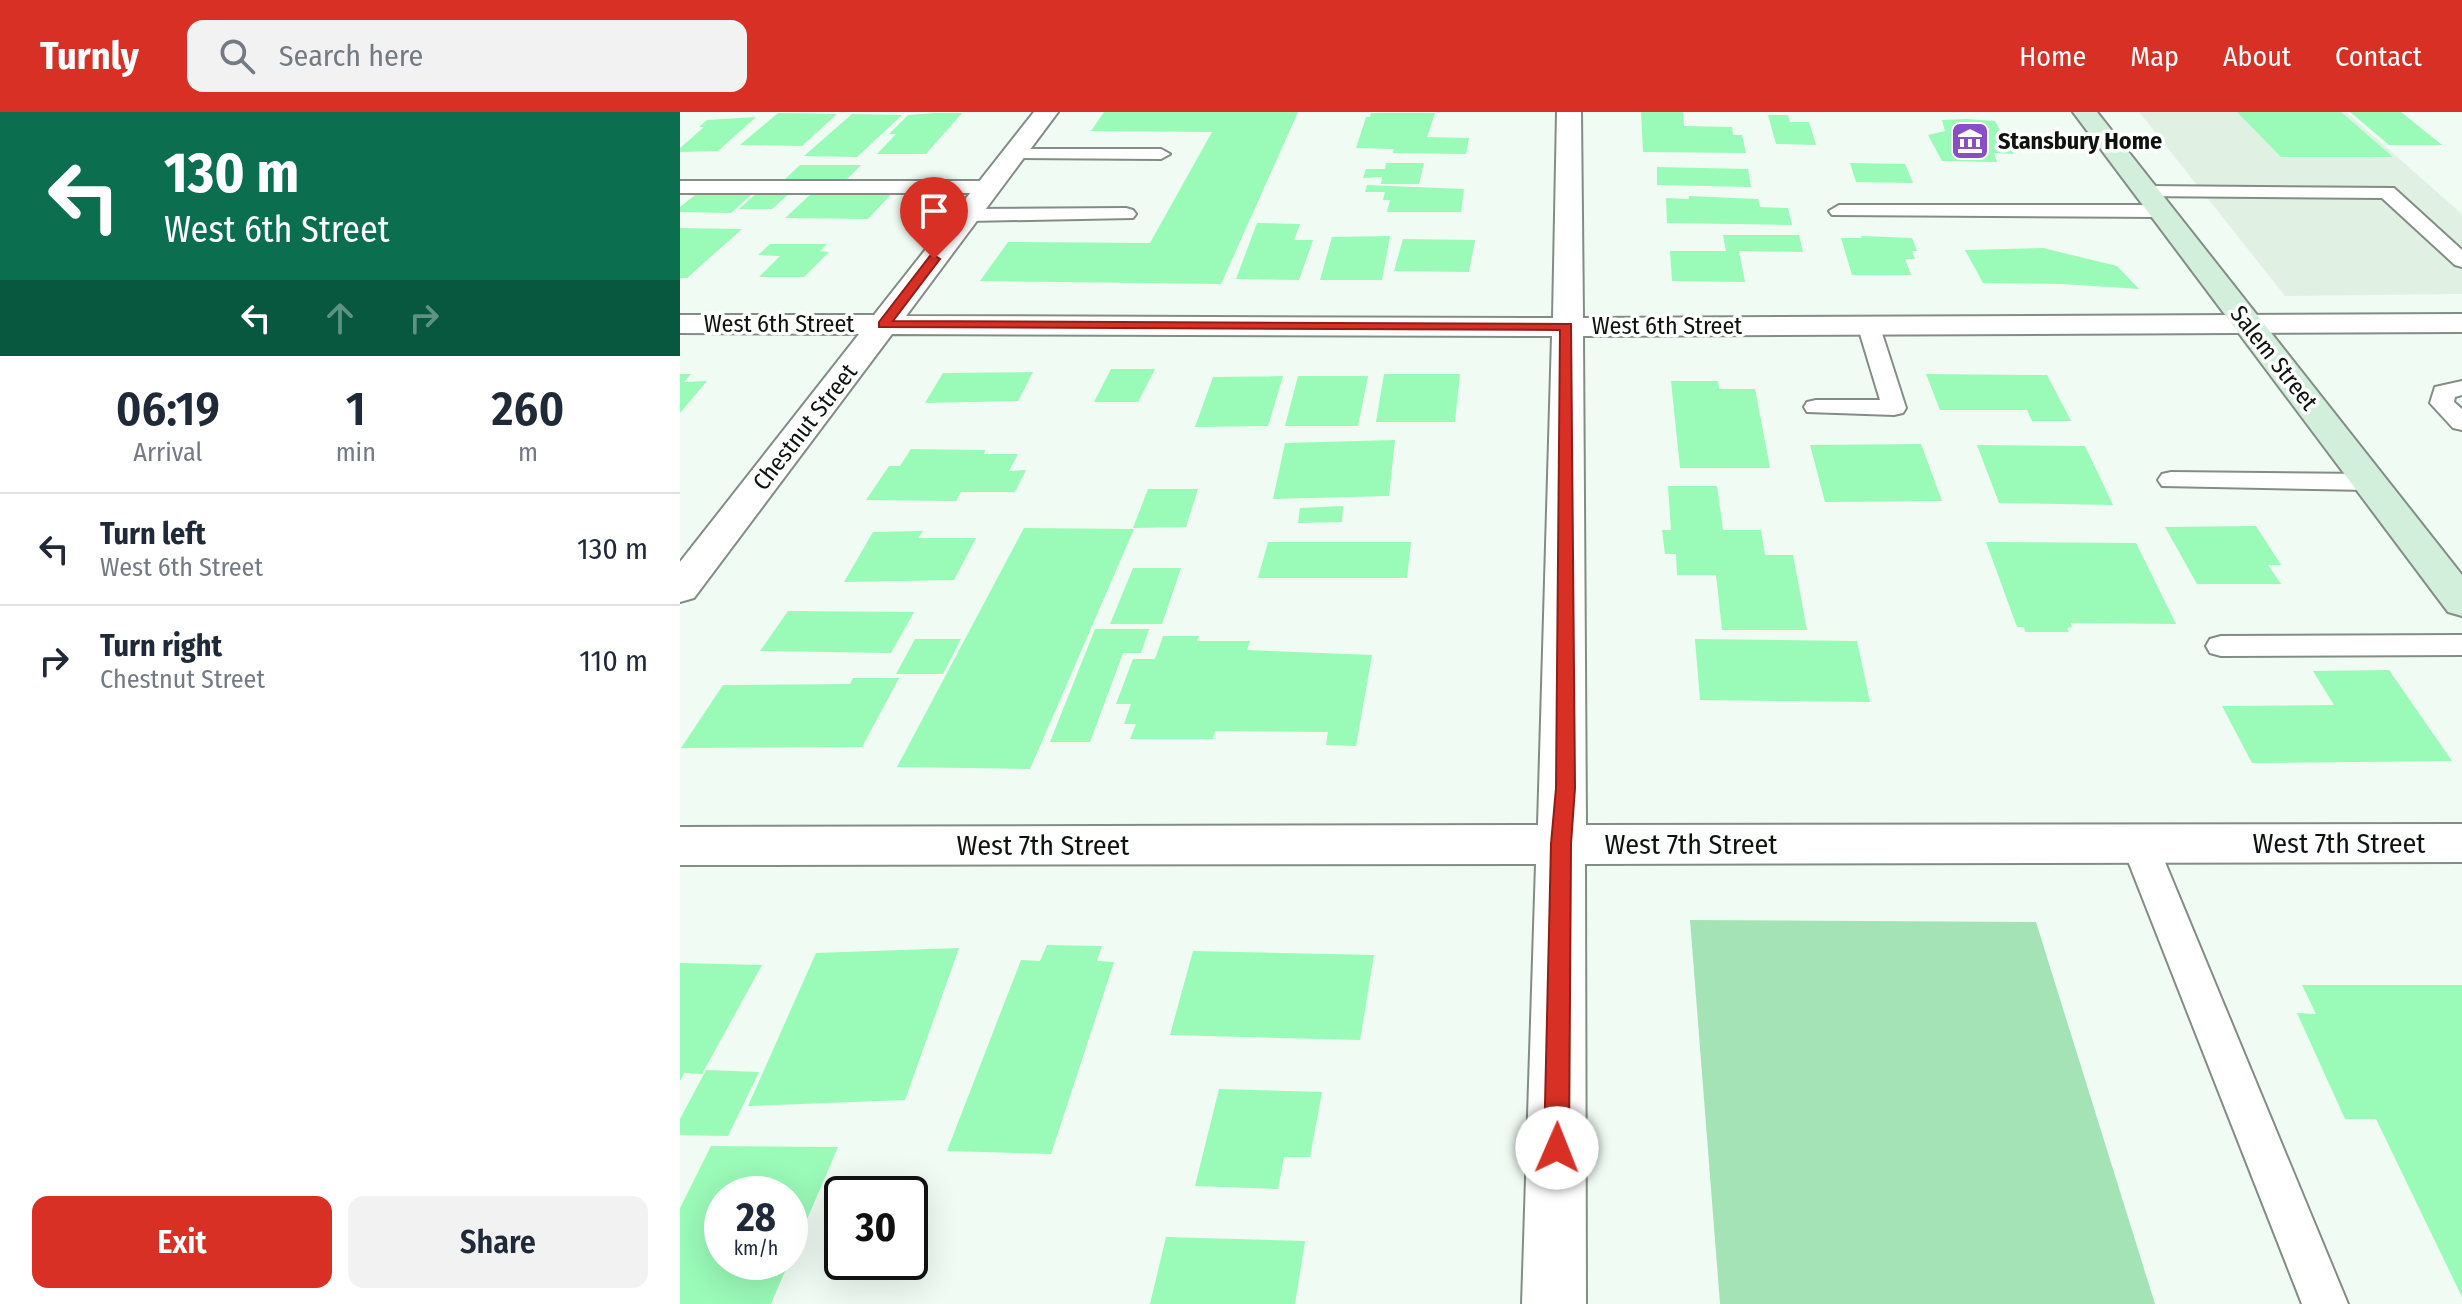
<!DOCTYPE html>
<style>
body{margin:0;font-family:"Fira Sans Condensed",sans-serif;background:#f2f2f3;color:#1f2937;height:100vh;display:flex;flex-direction:column;font-size:30px;white-space:nowrap}
*{box-sizing:border-box;margin:0}
p{font-size:26px;color:#747a83}
.icon{flex:none;width:44px;height:44px;fill:none;stroke:currentColor;stroke-width:2;stroke-linecap:round;stroke-linejoin:round}
.map{position:relative;flex:1;overflow:hidden}
.side{display:flex;flex-direction:column;background:#fff;width:680px}
.side>*{flex:none}
.hud{background:#0b6e4f;color:#fff;overflow:hidden}
.speed{position:absolute;left:24px;top:1064px;display:flex;gap:16px;font-size:40px;font-weight:700;text-align:center}
.speed>*{display:grid;place-content:center;width:104px;height:104px;border-radius:50%;background:#fff;box-shadow:0 8px 32px #0002;line-height:1}
.speed small{font-size:20px;font-weight:400}
.speed .limit{border:4px solid #111;border-radius:12px;background:#fff;color:#111}
.pin{position:absolute;display:grid;place-items:center;width:68px;height:68px;color:#fff;margin:-82px -34px;border-radius:50% 50% 50% 0;rotate:-45deg;box-shadow:0 0 8px #0007}
.pin .icon{rotate:45deg}
.me{position:absolute;width:88px;margin:-44px;rotate:1deg;stroke-linejoin:round;filter:drop-shadow(0 0 6px #0008)}
.turn{display:flex;align-items:center;gap:28px;height:168px;padding:0 32px;font-size:36px}
.turn .icon{width:104px;height:104px;stroke-width:2.5}
.turn b{display:block;font-size:56px;line-height:68px}
.lanes{display:flex;align-items:center;height:76px;padding:0 32px;background:#0003;justify-content:center;gap:40px;direction:ltr}
.lanes .off{opacity:.35}
.eta{display:flex;justify-content:space-evenly;align-items:center;height:136px;text-align:center}
.eta b{font-size:48px;font-weight:600;line-height:56px}
.cta{display:flex;gap:16px;margin-top:auto;padding:16px 32px}
.cta a{flex:1;height:92px;border-radius:16px;background:#d93025;color:#fff;font-size:32px;font-weight:600;line-height:92px;text-align:center}
.cta a+a{background:#f2f2f3;color:#1f2937}
ul{padding:0;list-style:none}
li{display:flex;align-items:center;gap:24px;height:112px;padding:0 32px;border-top:2px solid #e0e1e3}
li div{flex:1}
li b{display:block;font-size:30px}
li em{font-style:normal}
header{display:flex;align-items:center;gap:48px;box-sizing:border-box;height:112px;padding:0 40px;background:#d93025;color:#fff}
header strong{font-size:38px}
nav{display:flex;gap:44px;margin-inline-start:auto;font-size:28px}
.search{width:560px;height:72px;background:#f2f2f3;display:flex;align-items:center;gap:20px;box-sizing:border-box;padding:0 28px;border-radius:16px;color:#747a83;font-size:30px}
main{display:flex;flex:1;min-height:0}
.map>svg:first-child{display:block}
.built{fill:#e0f1e4}
.green{fill:#a4e3b6}
.building{fill:#9afab8}
.lines{fill:none;stroke-linecap:round;stroke-linejoin:round}
.lane-casing{stroke:#838d86;stroke-width:4}
.street-casing{stroke:#838d86;stroke-width:4}
.secondary-casing{stroke:#838d86;stroke-width:4}
.lane{fill:#fff;fill-rule:evenodd}
.street{fill:#fff;fill-rule:evenodd}
.secondary{fill:#d1efdb;fill-rule:evenodd}
.route{fill:#d93025;stroke:#8d1f18;stroke-width:2}
.labels{text-anchor:middle;dominant-baseline:central;stroke-width:7;stroke-linejoin:round;paint-order:stroke}
.far-poi-label{font-size:24px;font-weight:bold;fill:#0f1310;stroke:#fff;text-anchor:start}
.far-street-label{font-size:24px;fill:#0f1310;stroke:#fff}
.street-label{font-size:28px;fill:#0f1310;stroke:#fff}
</style>
<header>
<strong>Turnly</strong>
<div class="search"><svg class="icon" aria-label="search" viewBox="0 0 24 24"><circle cx="10" cy="10" r="6"/><path d="M15 15l6 6"/></svg>Search here</div>
<nav><a>Home</a><a>Map</a><a>About</a><a>Contact</a></nav>
</header>
<main>
<section class="side">
<div class="hud">
<div class="turn"><svg class="icon" aria-label="left" viewBox="0 0 24 24"><path d="M17 20v-9H6M10 6l-5 5 5 5"/></svg><div><b>130 m</b>West 6th Street</div></div>
<div class="lanes"><svg class="icon" aria-label="left" viewBox="0 0 24 24"><path d="M17 20v-9H6M10 6l-5 5 5 5"/></svg><svg class="icon off" aria-label="ahead" viewBox="0 0 24 24"><path d="M12 20V5M6 11l6-6 6 6"/></svg><svg class="icon off" aria-label="right" viewBox="0 0 24 24"><path d="M7 20v-9h11M14 6l5 5-5 5"/></svg></div>
</div>
<div class="eta">
<div><b>06:19</b><p>Arrival</p></div>
<div><b>1</b><p>min</p></div>
<div><b>260</b><p>m</p></div>
</div>
<ul>
<li><svg class="icon" aria-label="left" viewBox="0 0 24 24"><path d="M17 20v-9H6M10 6l-5 5 5 5"/></svg><div><b>Turn left</b><p>West 6th Street</p></div><em>130 m</em></li>
<li><svg class="icon" aria-label="right" viewBox="0 0 24 24"><path d="M7 20v-9h11M14 6l5 5-5 5"/></svg><div><b>Turn right</b><p>Chestnut Street</p></div><em>110 m</em></li>
</ul>
<div class="cta"><a>Exit</a><a>Share</a></div>
</section>
<div class="map">
<svg width="1782" height="1192" viewBox="0 0 1782 1192">
<rect width="100%" height="100%" fill="#f0fcf3"/>
<path class="built" d="M 1459,0 L 1666,0 L 1782,102 L 1782,182 L 1605,184 Z"/>
<path class="green" d="M 1010,808 L 1356,810 L 1475,1192 L 1040,1192 Z"/>
<path class="building" d="M 424,0 L 618,0 L 541,172 L 300,169 L 328,130 L 470,131 L 532,20 L 411,19 Z
M 961,0 L 1003,0 L 1004,14 L 1052,15 L 1053,23 L 1062,23 L 1066,41 L 963,40 Z
M 1557,0 L 1661,0 L 1713,45 L 1601,45 Z
M 1670,0 L 1721,0 L 1762,33 L 1709,33 Z
M 98,1 L 157,2 L 122,34 L 60,33 Z
M 256,1 L 282,1 L 246,42 L 197,42 L 216,22 L 209,22 L 228,3 Z
M 691,1 L 755,1 L 747,25 L 789,26 L 786,42 L 713,41 L 714,37 L 676,36 L 686,5 L 690,5 Z
M 172,2 L 222,3 L 177,45 L 124,44 Z
M 1088,3 L 1108,3 L 1110,10 L 1129,10 L 1136,33 L 1096,32 Z
M 76,5 L 38,39 L 0,40 L 0,36 L 24,15 L 19,15 L 27,8 Z
M 1286,7 L 1315,9 L 1322,22 L 1328,23 L 1330,28 L 1326,31 L 1334,42 L 1314,41 L 1317,50 L 1262,49 L 1248,23 L 1265,19 L 1262,8 Z
M 706,51 L 744,51 L 739,72 L 701,72 L 702,65 L 683,66 L 686,57 L 705,57 Z
M 1170,51 L 1225,52 L 1233,71 L 1176,70 Z
M 120,53 L 181,53 L 167,67 L 105,67 Z
M 977,55 L 1068,57 L 1071,75 L 977,73 Z
M 687,73 L 784,77 L 781,100 L 707,100 L 710,88 L 703,88 L 705,80 L 685,80 Z
M 78,80 L 111,80 L 92,97 L 59,97 Z
M 132,81 L 212,81 L 188,107 L 105,106 Z
M 15,83 L 71,83 L 51,101 L 0,100 L 0,95 Z
M 1009,84 L 1078,87 L 1080,95 L 1108,96 L 1112,113 L 987,111 L 986,86 L 1009,87 Z
M 577,111 L 620,112 L 614,128 L 633,128 L 619,168 L 556,167 Z
M 0,116 L 62,117 L 7,166 L 0,166 Z
M 1043,123 L 1119,123 L 1123,140 L 1059,139 L 1065,170 L 992,169 L 990,139 L 1046,139 Z
M 710,124 L 702,168 L 640,168 L 652,125 Z
M 1181,124 L 1232,126 L 1237,139 L 1232,139 L 1235,147 L 1225,147 L 1231,163 L 1172,163 L 1161,126 L 1182,126 Z
M 723,127 L 795,128 L 789,160 L 714,159 Z
M 90,132 L 147,132 L 140,139 L 149,140 L 124,165 L 79,165 L 100,144 L 78,143 Z
M 1363,136 L 1437,154 L 1459,177 L 1383,172 L 1303,171 L 1285,138 Z
M 431,257 L 475,257 L 458,290 L 414,290 Z
M 353,260 L 338,289 L 245,291 L 263,261 Z
M 0,262 L 11,262 L 4,270 L 27,269 L 0,301 Z
M 704,262 L 780,262 L 775,310 L 696,310 Z
M 1246,262 L 1367,263 L 1391,309 L 1352,309 L 1347,298 L 1260,298 Z
M 603,264 L 588,314 L 515,315 L 533,265 Z
M 618,264 L 688,264 L 678,314 L 605,314 Z
M 991,269 L 1038,269 L 1039,277 L 1075,277 L 1090,356 L 1000,356 Z
M 715,328 L 709,384 L 593,387 L 605,331 Z
M 1241,332 L 1262,389 L 1145,390 L 1130,333 Z
M 1297,333 L 1405,334 L 1433,393 L 1319,391 Z
M 231,337 L 305,338 L 304,342 L 338,342 L 329,359 L 346,358 L 335,380 L 281,380 L 276,389 L 186,388 L 209,354 L 220,354 Z
M 988,374 L 1037,374 L 1043,418 L 1081,418 L 1085,443 L 1113,443 L 1127,518 L 1042,518 L 1036,463 L 997,463 L 996,442 L 985,442 L 982,418 L 991,418 Z
M 468,377 L 518,377 L 506,415 L 453,416 Z
M 663,394 L 662,410 L 618,411 L 620,396 Z
M 1576,414 L 1601,453 L 1588,453 L 1601,472 L 1517,472 L 1485,415 Z
M 344,416 L 454,417 L 350,657 L 217,655 Z
M 243,419 L 238,426 L 296,426 L 274,468 L 164,470 L 193,420 Z
M 588,430 L 731,430 L 727,466 L 578,466 Z
M 1306,430 L 1456,431 L 1496,512 L 1391,511 L 1392,515 L 1387,516 L 1389,520 L 1345,520 L 1344,515 L 1337,515 Z
M 453,456 L 501,456 L 482,512 L 430,512 Z
M 108,499 L 234,500 L 211,541 L 80,539 Z
M 415,517 L 469,517 L 461,541 L 443,541 L 410,630 L 370,630 Z
M 483,524 L 519,524 L 517,529 L 570,529 L 567,538 L 692,543 L 676,634 L 646,633 L 648,620 L 535,619 L 533,627 L 450,627 L 456,612 L 444,612 L 451,592 L 436,592 L 453,547 L 475,547 Z
M 235,527 L 281,527 L 263,562 L 216,562 Z
M 1015,527 L 1177,529 L 1190,590 L 1020,588 Z
M 1709,558 L 1772,649 L 1572,651 L 1542,594 L 1654,593 L 1633,559 Z
M 173,566 L 219,566 L 182,635 L 1,636 L 43,573 L 170,572 Z
M 367,833 L 422,834 L 417,849 L 434,850 L 371,1042 L 267,1039 L 341,848 L 360,849 Z
M 279,836 L 225,988 L 68,994 L 136,841 Z
M 513,839 L 694,843 L 680,928 L 490,923 Z
M 0,851 L 82,853 L 22,962 L 4,961 L 0,969 Z
M 1622,873 L 1782,873 L 1782,1185 L 1696,1007 L 1665,1007 L 1617,901 L 1636,902 Z
M 26,958 L 79,960 L 48,1024 L 0,1023 L 0,1007 Z
M 539,977 L 642,980 L 630,1045 L 604,1045 L 598,1077 L 515,1074 Z
M 31,1034 L 158,1035 L 110,1147 L 110,1082 L 42,1082 L 42,1150 L 109,1150 L 91,1192 L 0,1192 L 0,1096 Z
M 486,1125 L 625,1129 L 615,1192 L 470,1192 Z"/>
<g class="lines">
<defs>
<path id="lane" d="M 334,37 L 481,37 L 490,42 L 481,47 L 328,46 L 325,42 Z
M 0,69 L 309,69 L 318,75 L 309,81 L 0,81 Z
M 1466,74 L 1714,76 L 1782,138 L 1782,155 L 1775,153 L 1702,86 L 1459,84 L 1456,80 Z
M 1159,93 L 1481,93 L 1491,99 L 1481,105 L 1152,103 L 1149,99 Z
M 446,96 L 453,98 L 456,102 L 453,106 L 288,109 L 278,103 L 288,97 Z
M 1188,205 L 1199,212 L 1226,296 L 1223,301 L 1214,303 L 1127,300 L 1124,295 L 1127,290 L 1136,288 L 1200,288 L 1177,212 Z
M 1782,269 L 1782,283 L 1775,285 L 1774,290 L 1782,297 L 1782,318 L 1773,316 L 1750,291 L 1755,275 Z
M 1491,360 L 1688,362 L 1697,364 L 1701,370 L 1697,376 L 1688,378 L 1482,374 L 1478,368 L 1482,362 Z
M 1782,523 L 1782,543 L 1541,544 L 1530,541 L 1526,534 L 1530,527 L 1541,524 Z
M 1459,717 L 1472,721 L 1477,731 L 1668,1192 L 1622,1192 L 1441,731 L 1446,721 Z"/>
<path id="street" d="M 354,0 L 378,0 L 226,204 L 873,206 L 877,0 L 901,0 L 903,206 L 1782,202 L 1782,220 L 903,224 L 906,713 L 1782,712 L 1782,750 L 905,752 L 906,1192 L 842,1192 L 856,752 L 0,753 L 0,715 L 858,713 L 872,224 L 212,222 L 14,486 L 0,490 L 0,450 L 179,222 L 0,221 L 0,203 L 194,203 Z"/>
<path id="secondary" d="M 1393,0 L 1417,0 L 1782,463 L 1782,504 L 1768,500 Z"/>
</defs>
<use href="#lane" class="lane-casing"/>
<use href="#street" class="street-casing"/>
<use href="#secondary" class="secondary-casing"/>
<use href="#lane" class="lane"/>
<use href="#street" class="street"/>
<use href="#secondary" class="secondary"/>
</g>
<path class="route" d="M 254,143 L 260,147 L 213,209 L 891,212 L 895,676 L 891,732 L 889,1036 L 885,1045 L 877,1048 L 868,1045 L 864,1036 L 871,732 L 876,676 L 880,218 L 199,215 L 199,210 L 250,144 Z"/>
<defs>
<symbol id="museum-square" viewBox="-11 -11 22 22"><rect x="-9" y="-9" width="18" height="18" rx="4" fill="#884fc6" stroke="#fff"/><path d="M0-6L6-3V-2H-6V-3ZM-5-1h2V3h-2ZM-1-1h2V3h-2ZM3-1h2V3H3ZM-6 4H6V6H-6Z" fill="#fff"/></symbol>
</defs>
<g fill-rule="evenodd">
<use href="#museum-square" x="1268" y="7" width="44" height="44"/>
</g>
<g class="labels">
<g class="far-poi-label">
<text x="1318" y="29">Stansbury Home</text>
</g>
<g class="far-street-label">
<text x="99" y="212">West 6th Street</text>
<text x="987" y="214">West 6th Street</text>
<text transform="translate(1594 246) rotate(52)">Salem Street</text>
<text transform="translate(125 315) rotate(-52)">Chestnut Street</text>
</g>
<g class="street-label">
<text x="1659" y="731">West 7th Street</text>
<text x="1011" y="732">West 7th Street</text>
<text x="363" y="733">West 7th Street</text>
</g>
</g>
</svg>
<div class="speed"><div>28<small>km/h</small></div><div class="limit">30</div></div>
<div class="pin" style="left:254px;top:147px;background:#d93025"><svg class="icon" aria-label="arrive" viewBox="0 0 24 24"><path d="M6 21V4h12l-3 4 3 4H6"/></svg></div>
<svg class="me" style="left:877px;top:1036px" viewBox="-20 -20 40 40"><circle r="19" fill="#fff"/><path d="M0-13L10 11 0 6-10 11z" fill="#d93025"/></svg>
</div>
</main>
